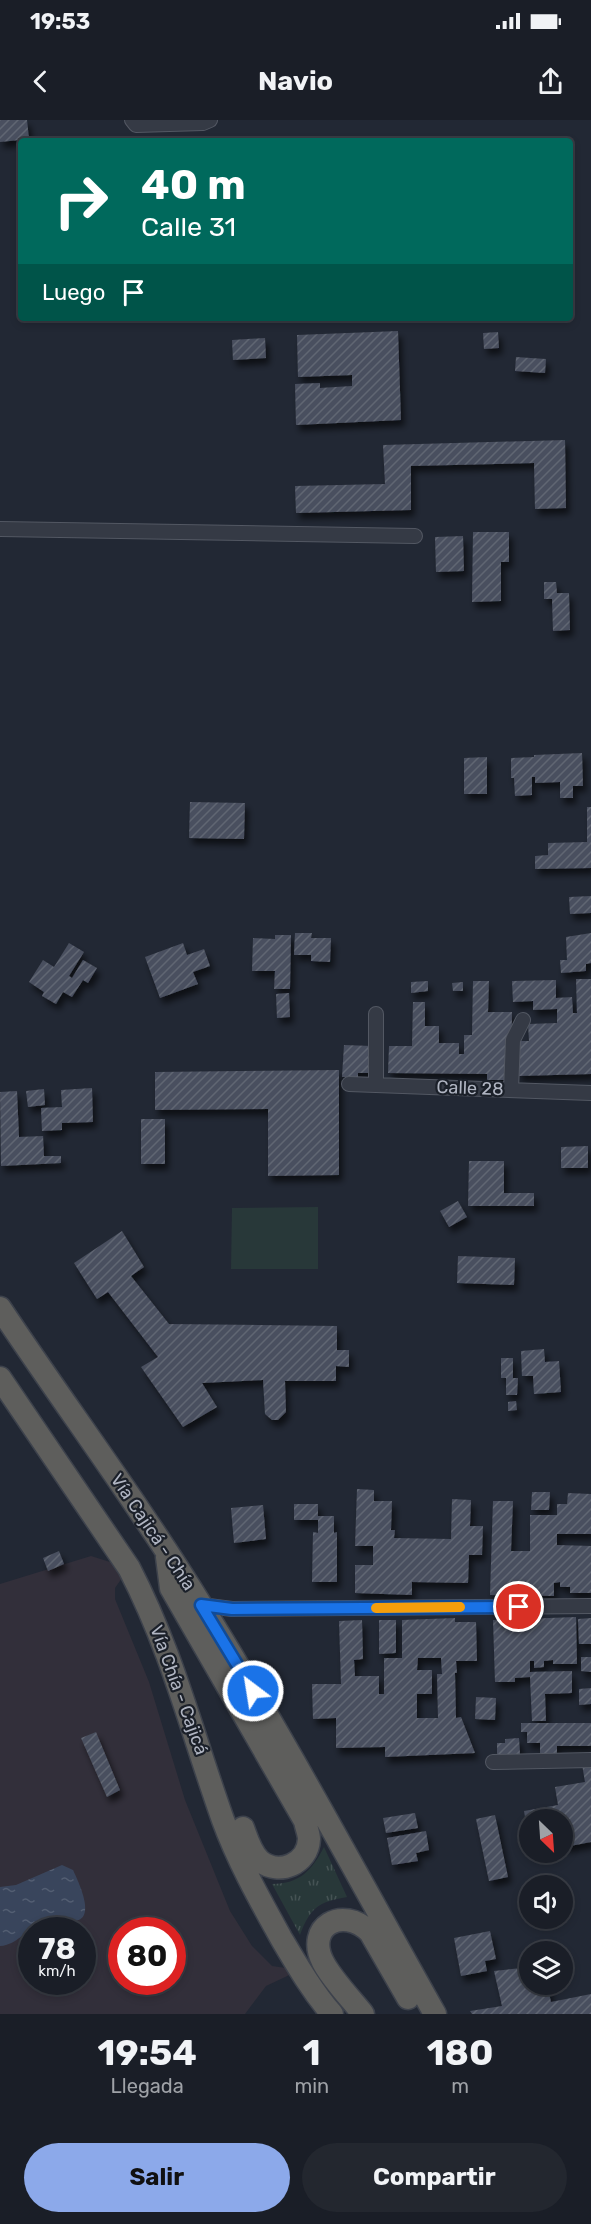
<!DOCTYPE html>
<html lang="es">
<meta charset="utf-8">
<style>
body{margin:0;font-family:Rubik,sans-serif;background:#23272f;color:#f1f3f6;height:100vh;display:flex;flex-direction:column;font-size:22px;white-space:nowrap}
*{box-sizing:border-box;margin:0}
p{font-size:20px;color:#9fa2a7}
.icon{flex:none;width:33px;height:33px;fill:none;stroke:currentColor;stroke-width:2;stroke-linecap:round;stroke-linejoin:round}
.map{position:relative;height:1894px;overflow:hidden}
.drawer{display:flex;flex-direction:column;background:#1a1e27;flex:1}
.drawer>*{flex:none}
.guide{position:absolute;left:18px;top:18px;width:555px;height:183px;border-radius:6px;box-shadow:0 3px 9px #0003,0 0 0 2px #383c44;background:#00695c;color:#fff;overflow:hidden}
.needle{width:39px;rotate:155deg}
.buttons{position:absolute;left:519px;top:1689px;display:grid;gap:12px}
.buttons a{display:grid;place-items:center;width:54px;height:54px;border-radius:50%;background:#1a1e27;box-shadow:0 3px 9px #0003,0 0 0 2px #383c44;font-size:30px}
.speed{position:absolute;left:18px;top:1797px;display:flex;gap:12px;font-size:30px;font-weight:700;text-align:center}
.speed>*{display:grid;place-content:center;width:78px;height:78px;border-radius:50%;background:#1a1e27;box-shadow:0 3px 9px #0003,0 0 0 2px #383c44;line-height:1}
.speed small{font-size:15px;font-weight:400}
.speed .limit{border:9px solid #d22;background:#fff;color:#111}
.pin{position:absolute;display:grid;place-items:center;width:51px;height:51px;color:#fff;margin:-26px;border:3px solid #fff;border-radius:50%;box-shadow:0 2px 6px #0007}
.me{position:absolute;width:66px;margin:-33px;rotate:329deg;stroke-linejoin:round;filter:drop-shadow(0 0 4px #0008)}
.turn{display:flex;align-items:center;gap:21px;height:126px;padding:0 24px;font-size:27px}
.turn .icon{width:78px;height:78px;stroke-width:2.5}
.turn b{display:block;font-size:42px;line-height:51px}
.then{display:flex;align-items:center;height:57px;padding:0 24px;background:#0003;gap:12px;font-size:22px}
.eta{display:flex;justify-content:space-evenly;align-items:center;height:102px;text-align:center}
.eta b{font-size:36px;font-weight:700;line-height:42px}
.cta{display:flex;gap:12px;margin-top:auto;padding:12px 24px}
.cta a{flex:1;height:69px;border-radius:36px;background:#8ca9ea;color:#111;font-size:24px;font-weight:700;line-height:69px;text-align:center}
.cta a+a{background:#23272f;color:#f1f3f6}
.status{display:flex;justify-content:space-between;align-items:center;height:42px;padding:0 30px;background:#1a1e27;direction:ltr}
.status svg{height:16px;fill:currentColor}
header{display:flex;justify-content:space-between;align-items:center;height:78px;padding:0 24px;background:#1a1e27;font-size:27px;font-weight:700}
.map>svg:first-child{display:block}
.medical{fill:#322f3a;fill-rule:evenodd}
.grass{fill:url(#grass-tufts)}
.pitch{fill:#283839}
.water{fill:url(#water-ripples)}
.building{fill:url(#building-hatch);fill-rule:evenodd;filter:url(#shadow)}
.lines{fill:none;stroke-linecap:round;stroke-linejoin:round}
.minor-casing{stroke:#535863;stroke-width:16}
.trunk-casing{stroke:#3d424c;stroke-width:25}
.minor{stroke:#353a45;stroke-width:14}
.trunk{stroke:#5e5e5c;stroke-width:22}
.route-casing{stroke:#114b97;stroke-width:15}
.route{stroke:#1a73e8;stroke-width:10}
.slow{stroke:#f59e0b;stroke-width:10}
.labels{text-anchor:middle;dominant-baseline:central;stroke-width:4.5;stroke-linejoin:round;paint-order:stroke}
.street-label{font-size:18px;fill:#b0b5c2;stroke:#1b2029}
</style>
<div class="status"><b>19:53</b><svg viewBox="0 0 49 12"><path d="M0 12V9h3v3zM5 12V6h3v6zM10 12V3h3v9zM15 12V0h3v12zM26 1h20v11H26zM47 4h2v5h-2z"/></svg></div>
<header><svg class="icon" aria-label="back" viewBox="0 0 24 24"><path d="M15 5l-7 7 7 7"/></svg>Navio<svg class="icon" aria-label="share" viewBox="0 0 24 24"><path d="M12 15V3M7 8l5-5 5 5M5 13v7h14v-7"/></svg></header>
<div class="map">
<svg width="591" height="1894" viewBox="0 0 591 1894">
<defs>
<pattern id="grass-tufts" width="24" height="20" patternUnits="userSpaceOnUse" patternTransform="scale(1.5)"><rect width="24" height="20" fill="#283839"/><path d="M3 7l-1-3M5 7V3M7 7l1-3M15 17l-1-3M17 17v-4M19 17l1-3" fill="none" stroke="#455354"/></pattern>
<pattern id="water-ripples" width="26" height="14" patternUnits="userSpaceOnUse" patternTransform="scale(1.5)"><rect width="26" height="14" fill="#39455c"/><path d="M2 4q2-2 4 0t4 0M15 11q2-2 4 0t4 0" fill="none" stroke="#535e72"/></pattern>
<pattern id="building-hatch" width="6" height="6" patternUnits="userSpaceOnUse" patternTransform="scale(1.5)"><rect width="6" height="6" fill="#494f5e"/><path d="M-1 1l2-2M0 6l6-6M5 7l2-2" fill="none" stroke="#616673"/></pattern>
<filter id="shadow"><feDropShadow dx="3.5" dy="6" stdDeviation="3" flood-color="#0009"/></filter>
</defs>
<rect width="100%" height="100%" fill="#222834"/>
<path class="medical" d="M 91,1436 L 129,1448 L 115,1468 L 115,1479 L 149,1562 L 185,1680 L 230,1791 L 252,1826 L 272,1846 L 300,1850 L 266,1866 L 245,1894 L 0,1894 L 0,1464 ZM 32,1810 L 82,1810 L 82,1862 L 32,1862 ZM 122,1810 L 172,1810 L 172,1862 L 122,1862 Z"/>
<path class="grass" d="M 324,1727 L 347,1777 C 318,1782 310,1788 300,1815 L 272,1764 C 300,1764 312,1750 324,1727 Z"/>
<path class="pitch" d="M 318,1087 L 318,1149 L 231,1149 L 232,1088 Z"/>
<path class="water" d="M 62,1745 L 73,1750 C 78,1761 98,1801 73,1801 C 60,1802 54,1798 40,1804 C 25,1810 17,1825 0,1826 L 0,1767 L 16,1765 Z"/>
<path class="building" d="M 0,0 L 27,0 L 29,19 L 0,22 Z
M 398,211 L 401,300 L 296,305 L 295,264 L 320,263 L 320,268 L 352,266 L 352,255 L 298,257 L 297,215 Z
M 498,212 L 499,228 L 484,229 L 483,213 Z
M 265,218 L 266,238 L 233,240 L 232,220 Z
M 516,237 L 546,239 L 545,253 L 515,251 Z
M 565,320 L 566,388 L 535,389 L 534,343 L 411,346 L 411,390 L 296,393 L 295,366 L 385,364 L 383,325 Z
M 473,412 L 509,412 L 509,442 L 501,442 L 501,481 L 472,482 Z
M 463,416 L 464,451 L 436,452 L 435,417 Z
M 544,462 L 556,462 L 557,473 L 569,473 L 570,510 L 553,511 L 552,479 L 544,479 Z
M 582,633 L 583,666 L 573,666 L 573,678 L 560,678 L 560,662 L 535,663 L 535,657 L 532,657 L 532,675 L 515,676 L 514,658 L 511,658 L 511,638 L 534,637 L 534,635 Z
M 487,637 L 487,674 L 464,674 L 464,638 Z
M 190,682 L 245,683 L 244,719 L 189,718 Z
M 587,687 L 591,687 L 591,748 L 535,749 L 535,736 L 548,735 L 548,723 L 587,722 Z
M 591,776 L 591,793 L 570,794 L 569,777 Z
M 295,813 L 312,813 L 311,818 L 331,818 L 330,842 L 311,841 L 311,835 L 294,835 Z
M 591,813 L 591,843 L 586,844 L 586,851 L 561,853 L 560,840 L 567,840 L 566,817 Z
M 275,815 L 291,815 L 290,869 L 274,869 L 275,851 L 252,851 L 253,818 L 275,819 Z
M 69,823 L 84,832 L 69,856 L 72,858 L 83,840 L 97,848 L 88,863 L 83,860 L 72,877 L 63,872 L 56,884 L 42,876 L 44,872 L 29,862 L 43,840 L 54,847 Z
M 183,823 L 187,835 L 204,829 L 210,846 L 193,852 L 198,864 L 160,878 L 145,837 Z
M 576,859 L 591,859 L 591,954 L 518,956 L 517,921 L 529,921 L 528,904 L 557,903 L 557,889 L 533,890 L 533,881 L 513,882 L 512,861 L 556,860 L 556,878 L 572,877 L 573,893 L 577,893 Z
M 428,861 L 428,871 L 411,873 L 411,862 Z
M 473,861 L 489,861 L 488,892 L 512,892 L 511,960 L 487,960 L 487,954 L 388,953 L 389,926 L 412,926 L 413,882 L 425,882 L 425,906 L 439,906 L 439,923 L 459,923 L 459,934 L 464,934 L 464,915 L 472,915 Z
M 463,862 L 463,871 L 453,871 L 452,863 Z
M 289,873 L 290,897 L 277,898 L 276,874 Z
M 344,925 L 372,926 L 370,953 L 358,953 L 358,957 L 342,957 Z
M 339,950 L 339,1055 L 268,1056 L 268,989 L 155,990 L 155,952 Z
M 92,968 L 93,1002 L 62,1003 L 62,1010 L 42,1011 L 41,988 L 62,987 L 61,970 Z
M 44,969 L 45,985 L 28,987 L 26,971 Z
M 17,971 L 19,1017 L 43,1016 L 44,1036 L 61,1036 L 61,1043 L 1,1046 L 0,972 Z
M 141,999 L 165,999 L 165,1044 L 141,1044 Z
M 588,1026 L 588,1048 L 561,1048 L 561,1027 Z
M 469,1041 L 504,1041 L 504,1073 L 534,1073 L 534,1086 L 468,1086 Z
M 458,1081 L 467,1097 L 449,1107 L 440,1091 Z
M 122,1111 L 144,1147 L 131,1156 L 169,1204 L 337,1206 L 337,1230 L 349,1230 L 349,1247 L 336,1246 L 336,1261 L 285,1261 L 286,1292 L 278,1300 L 272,1300 L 265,1294 L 263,1260 L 202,1263 L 217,1287 L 183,1307 L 141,1247 L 158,1237 L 108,1172 L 97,1179 L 74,1143 Z
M 458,1136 L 515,1138 L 514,1165 L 457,1163 Z
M 544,1229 L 545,1242 L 559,1241 L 561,1272 L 534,1274 L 533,1256 L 522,1256 L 521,1231 Z
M 501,1238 L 513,1238 L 513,1258 L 518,1258 L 517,1275 L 506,1275 L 506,1258 L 501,1258 Z
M 516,1281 L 517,1290 L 508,1291 L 508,1282 Z
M 357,1369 L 374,1370 L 374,1381 L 392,1381 L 391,1410 L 395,1410 L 394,1418 L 451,1419 L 452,1379 L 471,1380 L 470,1406 L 483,1406 L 482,1435 L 469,1435 L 468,1463 L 412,1462 L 412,1475 L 355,1473 L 355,1445 L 373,1445 L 373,1426 L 355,1426 Z
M 532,1372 L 550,1372 L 549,1390 L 531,1390 Z
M 568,1373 L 591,1374 L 591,1414 L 557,1414 L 557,1425 L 591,1426 L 591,1473 L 570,1473 L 570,1467 L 560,1467 L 560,1462 L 554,1463 L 554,1476 L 490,1475 L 493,1381 L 513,1381 L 511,1431 L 530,1431 L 530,1395 L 557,1395 L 557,1384 L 567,1384 Z
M 294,1384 L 318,1384 L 318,1396 L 334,1396 L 334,1413 L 337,1412 L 337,1462 L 312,1462 L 313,1412 L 318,1413 L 318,1400 L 294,1400 Z
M 263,1385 L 266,1419 L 234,1423 L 231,1388 Z
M 59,1431 L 64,1444 L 48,1451 L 43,1438 Z
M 576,1497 L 577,1544 L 553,1544 L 553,1540 L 544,1541 L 544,1547 L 534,1548 L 534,1541 L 530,1541 L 530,1552 L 572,1551 L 572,1573 L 545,1574 L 546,1601 L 532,1601 L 530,1557 L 515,1558 L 515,1562 L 495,1562 L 493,1500 Z
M 455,1498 L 455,1502 L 476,1502 L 477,1541 L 456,1541 L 457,1553 L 455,1553 L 456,1598 L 461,1597 L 475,1633 L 385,1637 L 385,1627 L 336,1628 L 336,1598 L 313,1599 L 312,1564 L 341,1564 L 339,1501 L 362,1500 L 363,1539 L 354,1540 L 355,1556 L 379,1556 L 379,1574 L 384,1574 L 384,1538 L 402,1538 L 402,1500 ZM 418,1538 L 441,1538 L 442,1554 L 437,1554 L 438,1598 L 417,1598 L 417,1574 L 432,1574 L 432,1550 L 417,1550 Z
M 591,1498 L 591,1524 L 579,1524 L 578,1499 Z
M 379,1500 L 396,1500 L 396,1533 L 379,1534 Z
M 581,1537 L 591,1537 L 591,1552 L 581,1551 Z
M 591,1568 L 591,1584 L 579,1585 L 579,1569 Z
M 476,1577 L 496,1578 L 495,1600 L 475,1599 Z
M 521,1603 L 591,1603 L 591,1626 L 557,1626 L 557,1633 L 540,1633 L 540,1623 L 527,1623 L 527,1612 L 521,1612 Z
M 96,1612 L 120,1670 L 107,1677 L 81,1618 Z
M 519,1618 L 520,1634 L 497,1635 L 497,1623 L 505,1623 L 505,1619 Z
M 591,1642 L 591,1722 L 565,1727 L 562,1716 L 562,1700 L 530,1700 L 528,1715 L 524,1691 L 558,1685 L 555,1667 L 585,1662 L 582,1644 Z
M 415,1693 L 418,1708 L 386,1713 L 383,1698 Z
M 495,1695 L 508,1757 L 489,1761 L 476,1699 Z
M 426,1711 L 429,1730 L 416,1733 L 418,1741 L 392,1745 L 387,1718 Z
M 490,1811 L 496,1839 L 485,1841 L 487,1851 L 461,1856 L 454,1818 Z
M 530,1847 L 530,1864 L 547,1864 L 551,1882 L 591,1874 L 591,1894 L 472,1894 L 470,1891 L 502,1886 L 494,1851 Z"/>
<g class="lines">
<defs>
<path id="minor" d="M 132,0 L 136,5 L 203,3 L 210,0
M 0,409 L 415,416
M 376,894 L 376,965
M 349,964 L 591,973
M 511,970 L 513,920 L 523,900
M 201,1485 L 232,1489 L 591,1486
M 493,1642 L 591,1640"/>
<path id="trunk" d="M 0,1188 C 66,1287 138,1383 201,1485 C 284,1618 358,1757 435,1894
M 0,1258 L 129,1448 C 172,1531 192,1613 223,1700 C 238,1741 260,1780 281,1818 C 297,1845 312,1871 332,1894
M 167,1437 L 171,1468 L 305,1701 C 306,1707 309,1714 309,1719 C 308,1744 279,1756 260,1741 C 251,1733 247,1719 243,1708
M 363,1894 C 351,1879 331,1858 323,1842 C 305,1807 342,1785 370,1812 L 408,1878"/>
</defs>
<use href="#minor" class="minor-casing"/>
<use href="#trunk" class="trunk-casing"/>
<use href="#minor" class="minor"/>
<use href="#trunk" class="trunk"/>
</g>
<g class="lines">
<defs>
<path id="route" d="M 253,1571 L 201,1485 L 232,1489 L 519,1487"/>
</defs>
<use href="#route" class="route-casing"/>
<use href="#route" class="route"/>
<path class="slow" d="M 376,1488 L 460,1487"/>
</g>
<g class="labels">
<g class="street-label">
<text transform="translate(470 968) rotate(2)">Calle 28</text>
<text transform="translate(153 1412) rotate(56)">Vía Cajicá - Chía</text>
<text transform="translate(179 1570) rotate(70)">Vía Chía - Cajicá</text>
</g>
</g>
</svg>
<div class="buttons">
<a><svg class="needle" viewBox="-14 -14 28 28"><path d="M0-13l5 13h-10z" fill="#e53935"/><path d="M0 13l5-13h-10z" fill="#9fa2a7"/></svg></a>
<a><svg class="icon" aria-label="sound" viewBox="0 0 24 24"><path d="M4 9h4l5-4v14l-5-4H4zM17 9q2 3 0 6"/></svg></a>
<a><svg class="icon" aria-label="layers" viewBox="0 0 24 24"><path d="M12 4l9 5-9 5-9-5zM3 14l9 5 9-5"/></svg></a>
</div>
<div class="speed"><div>78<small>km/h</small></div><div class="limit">80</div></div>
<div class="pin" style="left:519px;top:1487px;background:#d93025"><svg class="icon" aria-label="arrive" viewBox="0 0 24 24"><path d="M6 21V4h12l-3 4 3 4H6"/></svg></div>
<svg class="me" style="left:253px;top:1571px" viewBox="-20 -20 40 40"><circle r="17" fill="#1a73e8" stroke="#fff" stroke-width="3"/><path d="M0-11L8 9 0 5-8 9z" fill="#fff"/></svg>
<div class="guide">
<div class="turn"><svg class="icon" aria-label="right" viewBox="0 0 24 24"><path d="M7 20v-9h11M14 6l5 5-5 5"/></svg><div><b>40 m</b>Calle 31</div></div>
<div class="then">Luego<svg class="icon" aria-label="arrive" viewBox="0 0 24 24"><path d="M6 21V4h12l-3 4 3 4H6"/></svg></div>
</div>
</div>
<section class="drawer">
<div class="eta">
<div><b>19:54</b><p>Llegada</p></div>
<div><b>1</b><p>min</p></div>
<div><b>180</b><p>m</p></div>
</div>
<div class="cta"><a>Salir</a><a>Compartir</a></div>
</section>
